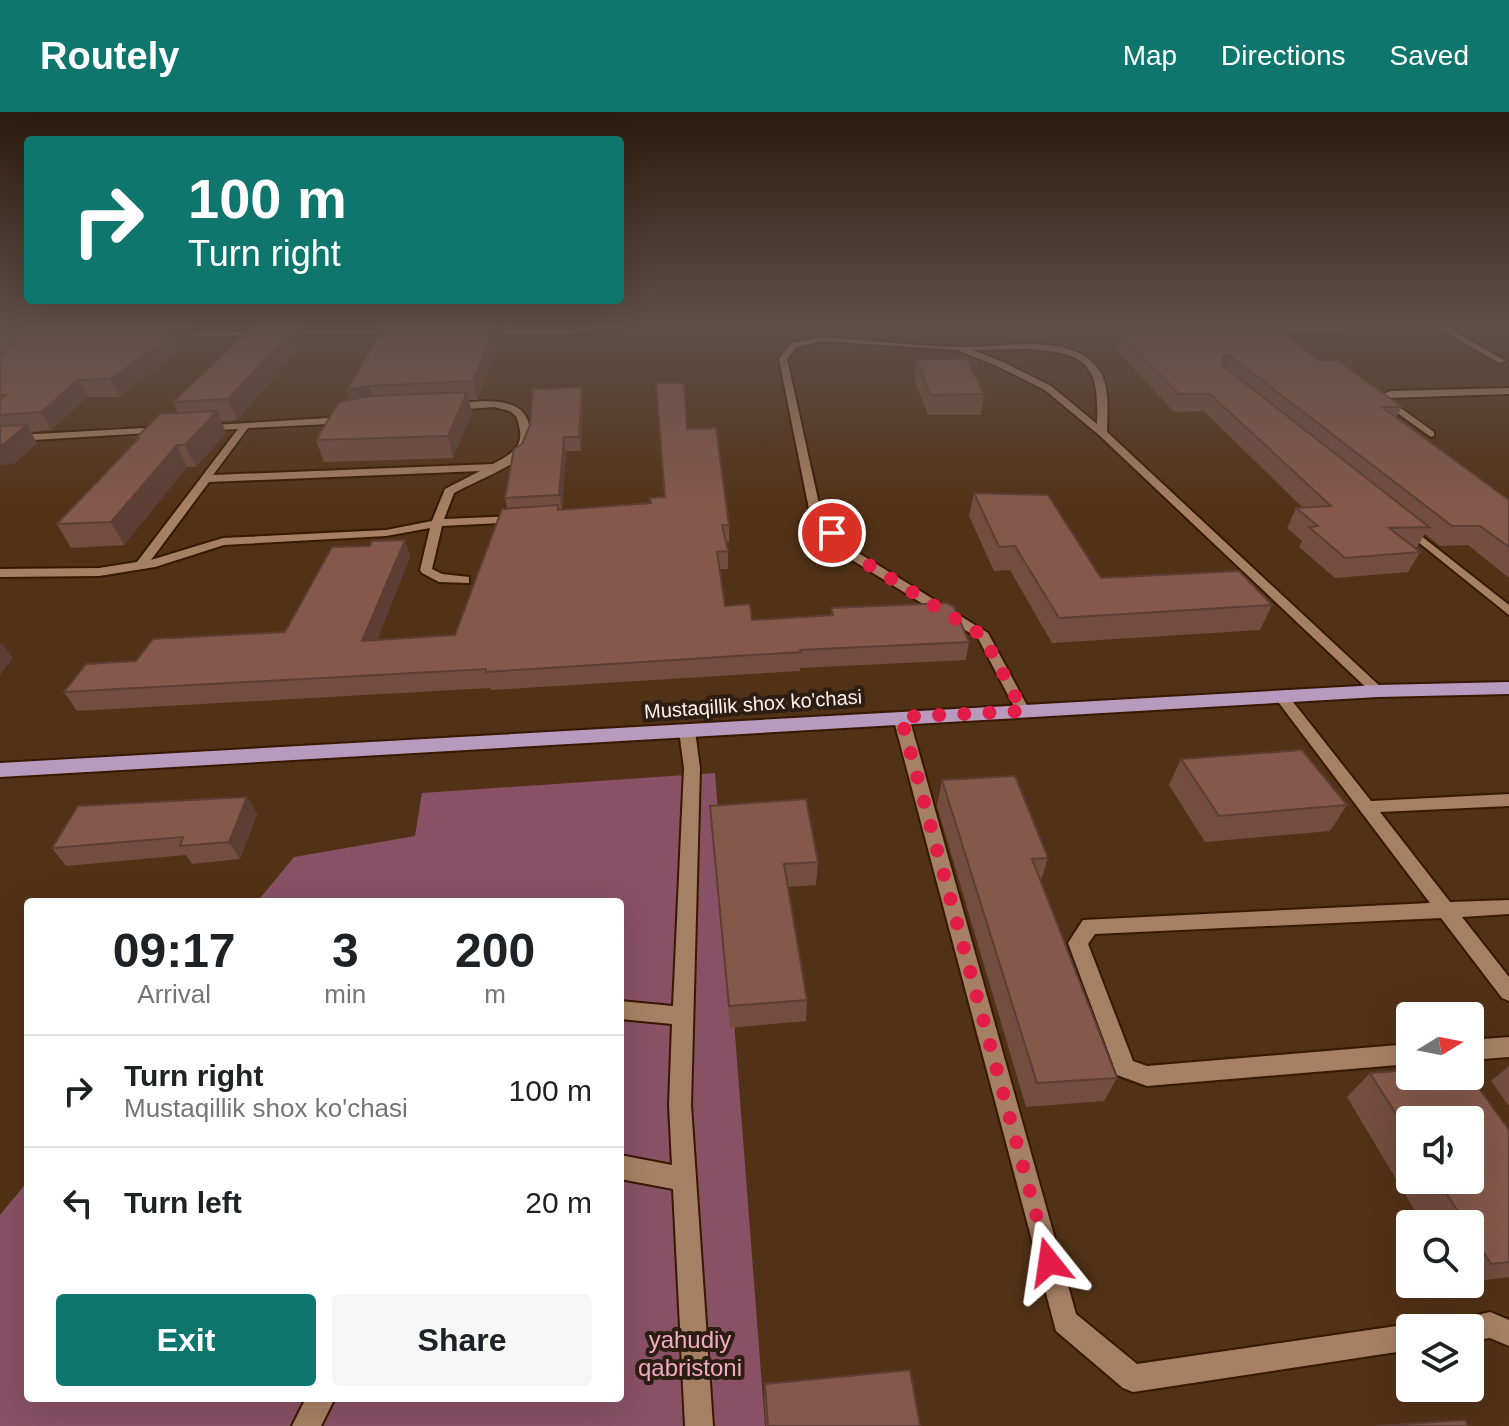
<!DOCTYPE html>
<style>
body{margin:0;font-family:Helvetica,sans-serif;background:#f6f6f6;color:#202124;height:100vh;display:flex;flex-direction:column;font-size:30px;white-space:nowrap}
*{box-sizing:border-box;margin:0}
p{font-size:26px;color:#757577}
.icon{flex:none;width:44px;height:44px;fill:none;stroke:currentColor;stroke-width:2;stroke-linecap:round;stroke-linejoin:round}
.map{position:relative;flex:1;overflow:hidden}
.panel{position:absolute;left:24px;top:786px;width:600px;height:504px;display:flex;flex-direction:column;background:#fff;border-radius:8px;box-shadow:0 8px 32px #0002}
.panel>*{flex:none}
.guide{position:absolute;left:24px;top:24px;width:600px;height:168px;border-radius:8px;box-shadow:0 8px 32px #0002;background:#0f766e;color:#fff;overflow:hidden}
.needle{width:52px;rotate:80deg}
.controls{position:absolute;left:1396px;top:890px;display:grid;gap:16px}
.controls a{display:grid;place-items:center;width:88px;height:88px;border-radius:8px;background:#fff;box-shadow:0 8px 32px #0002;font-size:40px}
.pin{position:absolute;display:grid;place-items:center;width:68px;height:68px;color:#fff;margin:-34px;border:4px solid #fff;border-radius:50%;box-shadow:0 2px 8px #0007}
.me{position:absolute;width:88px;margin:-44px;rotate:345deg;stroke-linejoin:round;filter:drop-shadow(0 0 6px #0008)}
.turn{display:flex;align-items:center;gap:28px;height:168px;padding:0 32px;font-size:36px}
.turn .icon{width:104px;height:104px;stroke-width:2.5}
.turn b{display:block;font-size:56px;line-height:68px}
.eta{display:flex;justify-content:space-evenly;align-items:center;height:136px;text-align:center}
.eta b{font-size:48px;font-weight:800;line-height:56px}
.action{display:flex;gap:16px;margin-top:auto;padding:16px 32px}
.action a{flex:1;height:92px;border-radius:8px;background:#0f766e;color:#fff;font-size:32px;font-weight:800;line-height:92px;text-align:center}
.action a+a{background:#f6f6f6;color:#202124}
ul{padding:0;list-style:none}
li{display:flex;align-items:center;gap:24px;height:112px;padding:0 32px;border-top:2px solid #e0e0e0}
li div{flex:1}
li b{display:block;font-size:30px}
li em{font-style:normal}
header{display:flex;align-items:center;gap:48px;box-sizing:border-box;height:112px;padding:0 40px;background:#0f766e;color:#fff}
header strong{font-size:38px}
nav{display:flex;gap:44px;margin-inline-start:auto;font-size:28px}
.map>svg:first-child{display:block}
.green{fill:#895165}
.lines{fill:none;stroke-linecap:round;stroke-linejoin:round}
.service-casing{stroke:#371800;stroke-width:4}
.primary-casing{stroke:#371800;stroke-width:4}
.service{fill:#a68064;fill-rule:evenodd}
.primary{fill:#b89abe;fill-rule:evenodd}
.wall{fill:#724d40;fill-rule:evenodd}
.shaded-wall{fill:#5c3e34}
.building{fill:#84594b;stroke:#5c3e34;stroke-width:2}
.route{stroke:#e11d48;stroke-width:14;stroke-dasharray:0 25.2}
.labels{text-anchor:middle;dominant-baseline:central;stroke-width:8;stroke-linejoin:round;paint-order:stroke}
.street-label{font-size:20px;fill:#fdf0e7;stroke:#2d1e13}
.near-park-label{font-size:24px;fill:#f1abc2;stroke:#2d1e13}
</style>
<header>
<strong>Routely</strong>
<nav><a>Map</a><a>Directions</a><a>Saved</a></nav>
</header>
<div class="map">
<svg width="1509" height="1314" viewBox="0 0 1509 1314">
<rect width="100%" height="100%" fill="#523217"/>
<path class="green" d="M 715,661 L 765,1314 L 0,1314 L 0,1103 L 28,1069 L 28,1286 L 620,1286 L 620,790 L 257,790 L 294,745 L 415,724 L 422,681 Z"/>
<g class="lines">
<defs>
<path id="service" d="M 602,212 L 611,212 C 589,228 510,222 480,222 L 476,220 L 480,218 L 594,216 Z
M 1415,212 L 1472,212 L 1468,214 L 1446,215 L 1506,249 L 1499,251 L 1436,215 L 1187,224 L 1183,222 L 1187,220 Z
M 403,218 L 400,222 L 172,224 L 168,222 L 172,220 Z
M 822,225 C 869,228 916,234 963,235 C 999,236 1070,220 1097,255 C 1111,272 1107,300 1107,320 L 1385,579 L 1383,582 L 1373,582 L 1099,323 L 1045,278 L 997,254 L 957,238 L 822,229 L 797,235 L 787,247 L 821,401 L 852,437 L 988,521 L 1030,599 L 1023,604 L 1018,602 L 978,526 L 844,443 L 810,402 L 779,247 L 791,231 ZM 1024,237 C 1085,240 1100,250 1097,312 L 1051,274 L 1003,250 L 972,238 Z
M 1509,276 L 1509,282 L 1387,286 L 1434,320 L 1434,324 L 1431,325 L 1375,285 L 1391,279 Z
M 483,289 C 506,289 529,293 530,320 C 530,328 528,339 522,344 C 510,356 470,372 454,381 L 444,407 L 518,404 L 524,407 L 518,410 L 442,414 L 432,457 L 442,462 L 469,465 L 469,471 L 439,470 L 422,461 L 420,458 L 430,416 L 386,424 L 224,433 L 155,455 L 99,464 L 0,465 L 0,457 L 99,456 L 137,450 L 238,317 L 201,319 L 198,318 L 198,314 L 328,306 L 349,301 L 354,304 L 328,312 L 248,316 L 213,363 L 493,352 C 516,340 527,332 516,304 L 510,299 L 494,295 L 452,298 L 447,295 L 452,292 ZM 480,359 L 445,377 L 432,409 L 386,418 L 223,426 L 151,448 L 209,370 Z
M 162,315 L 165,316 L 165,320 L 0,330 L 0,324 Z
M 1406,412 L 1509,493 L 1509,503 L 1402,417 L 1402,413 Z
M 1281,579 L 1286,581 L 1371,689 L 1509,682 L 1509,694 L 1380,700 L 1450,790 L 1509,788 L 1509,802 L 1462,805 L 1509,865 L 1509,889 L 1502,886 L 1441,806 L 1095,822 L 1088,832 L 1133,949 L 1147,954 L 1410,932 L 1410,952 L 1147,974 L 1117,963 L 1068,831 L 1083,808 L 1430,791 L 1276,587 L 1274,584 L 1276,581 Z
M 901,600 L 909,605 L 1076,1202 L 1137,1252 L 1410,1212 L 1420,1216 L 1410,1216 L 1410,1238 L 1133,1280 L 1123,1276 L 1056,1219 L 893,605 Z
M 687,614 L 695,619 L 700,656 L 691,993 L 713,1314 L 685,1314 L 673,1077 L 620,1067 L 620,1043 L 672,1053 L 669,993 L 672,912 L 620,907 L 620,889 L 673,894 L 684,656 L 679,619 Z
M 1509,925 L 1509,945 L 1470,948 L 1470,928 Z
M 1490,1200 L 1509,1208 L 1509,1234 L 1490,1226 L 1470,1229 L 1470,1216 L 1457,1216 L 1461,1207 Z
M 306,1286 L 335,1286 L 321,1314 L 292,1314 Z"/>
<path id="primary" d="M 1509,570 L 1509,582 L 1378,585 L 0,665 L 0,651 L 1378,573 Z"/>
</defs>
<use href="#service" class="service-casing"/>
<use href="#primary" class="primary-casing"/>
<use href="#service" class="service"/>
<use href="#primary" class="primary"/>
</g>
<path class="wall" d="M 0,212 L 114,213 L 189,212 L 195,228 L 119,285 L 87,285 L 51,318 L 31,320 L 37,331 L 15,351 L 0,353 Z
M 385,212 L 500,212 L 503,225 L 477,288 L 469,288 L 472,300 L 453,346 L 324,350 L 316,328 L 350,288 Z
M 634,212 L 664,212 L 664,215 L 635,216 Z
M 1120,222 L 1319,248 L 1402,295 L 1396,306 L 1509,388 L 1509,466 L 1468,433 L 1440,434 L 1425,422 L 1417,435 L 1413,435 L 1420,440 L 1408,460 L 1335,466 L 1299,435 L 1302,429 L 1287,416 L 1296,396 L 1303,396 L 1204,299 L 1174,300 L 1116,237 Z
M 307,228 L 237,308 L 221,309 L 226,321 L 196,355 L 187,355 L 124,433 L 71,436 L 57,412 L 137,328 L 136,326 L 178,301 L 173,290 Z
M 917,247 L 984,282 L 981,303 L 928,303 L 914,267 Z
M 583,288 L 581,339 L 566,339 L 562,398 L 651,391 L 665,385 L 687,317 L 729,413 L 729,430 L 726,430 L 728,439 L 728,457 L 719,457 L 725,494 L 752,508 L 831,503 L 831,496 L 969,530 L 966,548 L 800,556 L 800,559 L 491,578 L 490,576 L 77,599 L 64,580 L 136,549 L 285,520 L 370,434 L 405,428 L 410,445 L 377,528 L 455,523 L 507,396 L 505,386 L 522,332 L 530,313 Z
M 974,381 L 1101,466 L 1272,493 L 1260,518 L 1052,531 L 1010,458 L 994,459 L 969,404 Z
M 1181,647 L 1347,693 L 1330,719 L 1205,730 L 1169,673 Z
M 942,668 L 1048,746 L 1041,768 L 1117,966 L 1104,989 L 1026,995 L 937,694 Z
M 247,685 L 257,702 L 240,747 L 192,752 L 186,743 L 66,754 L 52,736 Z
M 710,694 L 818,750 L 816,773 L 788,775 L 807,888 L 806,909 L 730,916 Z
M 1509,954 L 1509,994 L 1491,969 Z
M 1370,961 L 1509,1018 L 1509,1165 L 1470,1170 L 1470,1112 L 1423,1112 L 1347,985 ZM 1410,1008 L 1470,1068 L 1410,1068 Z
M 765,1272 L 920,1314 L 766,1314 L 764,1287 Z"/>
<path class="shaded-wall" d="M 189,212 L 195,228 L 119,285 L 110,267 Z
M 299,212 L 302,212 L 307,228 L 237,308 L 228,287 Z
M 498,212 L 500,212 L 503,225 L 477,288 L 473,269 Z
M 1229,243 L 1223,260 L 1217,260 L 1223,244 Z
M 78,268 L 87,285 L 51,318 L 41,300 Z
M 369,274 L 375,293 L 353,298 L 347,278 Z
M 582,275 L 583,288 L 581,339 L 579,325 Z
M 467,280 L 472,300 L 453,346 L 448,324 Z
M 217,299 L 226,321 L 196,355 L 185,333 Z
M 27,313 L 37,331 L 15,351 L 0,353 L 0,333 Z
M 564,325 L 566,339 L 562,398 L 559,383 Z
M 177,333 L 187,355 L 124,433 L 111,410 Z
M 405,428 L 410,445 L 369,547 L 362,529 Z
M 1,531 L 13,546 L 0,563 L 0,533 Z
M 247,685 L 257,702 L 240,747 L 229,730 Z"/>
<path class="building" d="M 0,212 L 108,212 L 105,214 L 189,212 L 110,267 L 78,268 L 41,300 L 0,303 L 0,288 L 6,283 L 0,283 L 0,244 L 15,233 L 10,223 L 0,223 Z
M 255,212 L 299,212 L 228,287 L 173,290 Z
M 385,212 L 498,212 L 473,269 L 369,274 L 347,278 Z
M 1280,219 L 1319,248 L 1337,248 L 1402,295 L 1382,295 L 1509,388 L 1509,435 L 1480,414 L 1452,414 L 1229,243 L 1223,244 L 1222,253 L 1429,415 L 1389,416 L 1420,440 L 1345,446 L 1309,415 L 1318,414 L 1296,396 L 1331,394 L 1210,282 L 1179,282 L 1120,222 Z
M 917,247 L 967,247 L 984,282 L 930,283 Z
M 656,271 L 684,271 L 687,317 L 716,316 L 729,413 L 722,413 L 728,439 L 717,440 L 725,494 L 750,492 L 752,508 L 833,503 L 831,496 L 947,491 L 954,495 L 969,530 L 800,538 L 801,540 L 486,560 L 486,557 L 64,580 L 86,552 L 136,549 L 153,527 L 285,520 L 332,435 L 370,434 L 372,429 L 405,428 L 362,529 L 455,523 L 502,397 L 558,393 L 558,398 L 651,391 L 650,386 L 665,385 Z
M 582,275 L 579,325 L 564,325 L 559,383 L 505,386 L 514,337 L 522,332 L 530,313 L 533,277 Z
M 467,280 L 448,324 L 316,328 L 339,290 L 369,284 Z
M 217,299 L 185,333 L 177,333 L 111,410 L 57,412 L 139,326 L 136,326 L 160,302 Z
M 27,313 L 4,332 L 0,333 L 0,314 Z
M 974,381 L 1048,383 L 1101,466 L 1239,459 L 1272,493 L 1059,506 L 1015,434 L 999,435 Z
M 1302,638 L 1347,693 L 1219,704 L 1181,647 Z
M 1015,664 L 1048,746 L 1032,747 L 1117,966 L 1037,971 L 942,668 Z
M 247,685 L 229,730 L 180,734 L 183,725 L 52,736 L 78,694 Z
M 806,687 L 818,750 L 784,752 L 807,888 L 729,894 L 710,694 Z
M 1410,958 L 1410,964 L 1470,964 L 1509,1018 L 1509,1150 L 1491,1152 L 1470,1119 L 1470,1112 L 1466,1112 L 1438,1068 L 1470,1068 L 1470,1008 L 1410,1008 L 1410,1024 L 1370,961 Z
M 910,1258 L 920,1314 L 768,1314 L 765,1272 Z
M 1465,1308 L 1468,1314 L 1376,1314 Z"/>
<linearGradient id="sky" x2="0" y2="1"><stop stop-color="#2d1c0d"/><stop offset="0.54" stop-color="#604f47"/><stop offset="1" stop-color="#604f47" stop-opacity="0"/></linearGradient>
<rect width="1509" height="396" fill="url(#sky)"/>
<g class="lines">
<path class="route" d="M 832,421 L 848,440 L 983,524 L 1023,599 L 901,605 L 1049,1150"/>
</g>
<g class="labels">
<g class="street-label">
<text transform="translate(753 592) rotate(-4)">Mustaqillik shox ko'chasi</text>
</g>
<g class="near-park-label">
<text x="690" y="1227">yahudiy<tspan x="690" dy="28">qabristoni</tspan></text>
</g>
</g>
</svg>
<div class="controls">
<a><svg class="needle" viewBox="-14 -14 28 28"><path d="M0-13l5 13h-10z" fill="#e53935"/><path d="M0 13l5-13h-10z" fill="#757577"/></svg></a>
<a><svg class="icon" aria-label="sound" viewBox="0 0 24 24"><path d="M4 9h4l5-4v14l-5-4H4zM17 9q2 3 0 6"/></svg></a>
<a><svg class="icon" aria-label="search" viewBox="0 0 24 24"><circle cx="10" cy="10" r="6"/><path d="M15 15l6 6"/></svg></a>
<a><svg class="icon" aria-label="layers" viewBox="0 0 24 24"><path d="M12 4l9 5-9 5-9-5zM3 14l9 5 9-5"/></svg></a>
</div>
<div class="pin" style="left:832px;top:421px;background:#d93025"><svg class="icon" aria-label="arrive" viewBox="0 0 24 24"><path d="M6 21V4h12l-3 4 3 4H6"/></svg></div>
<svg class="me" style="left:1049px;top:1150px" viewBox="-20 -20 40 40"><path d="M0-17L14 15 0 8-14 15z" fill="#e11d48" stroke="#fff" stroke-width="4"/></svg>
<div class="guide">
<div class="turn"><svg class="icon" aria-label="right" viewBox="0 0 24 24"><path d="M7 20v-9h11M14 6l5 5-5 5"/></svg><div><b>100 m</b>Turn right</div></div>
</div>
<section class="panel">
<div class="eta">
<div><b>09:17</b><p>Arrival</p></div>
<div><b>3</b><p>min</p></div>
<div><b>200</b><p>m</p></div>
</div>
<ul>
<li><svg class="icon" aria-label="right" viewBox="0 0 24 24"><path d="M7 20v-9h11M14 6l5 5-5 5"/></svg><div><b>Turn right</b><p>Mustaqillik shox ko'chasi</p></div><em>100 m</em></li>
<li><svg class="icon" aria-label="left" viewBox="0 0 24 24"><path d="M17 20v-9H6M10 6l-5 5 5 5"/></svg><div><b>Turn left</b></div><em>20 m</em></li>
</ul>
<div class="action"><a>Exit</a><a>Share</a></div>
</section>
</div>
